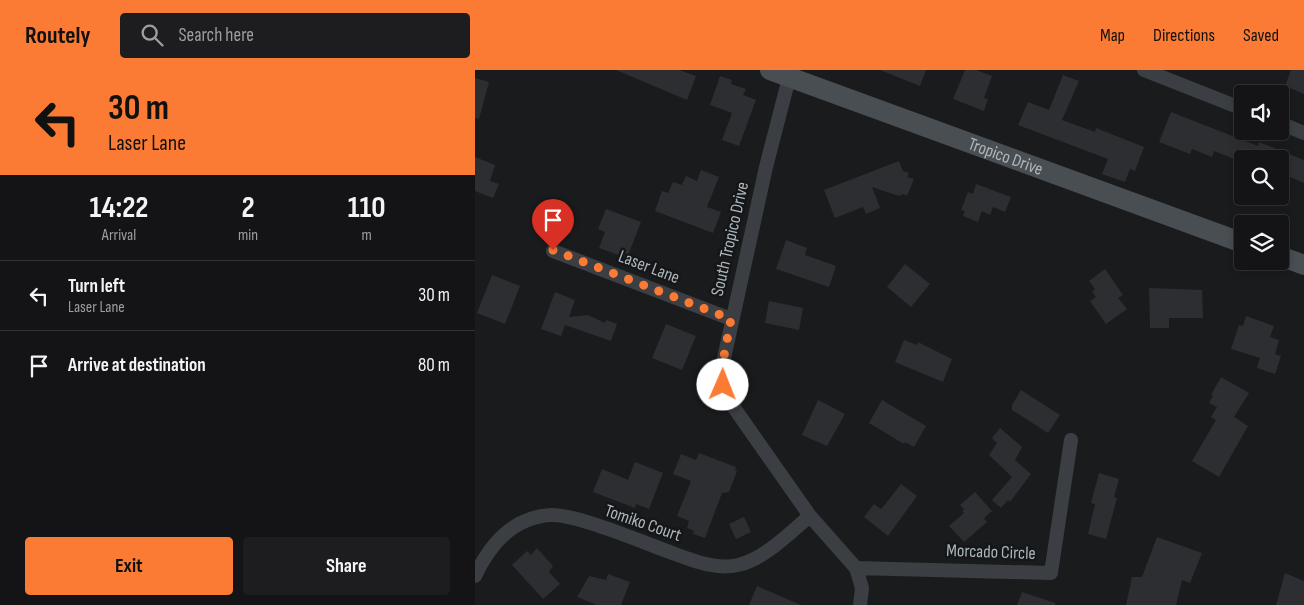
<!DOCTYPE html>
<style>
body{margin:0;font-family:"Sofia Sans Condensed",sans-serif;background:#1d1d1f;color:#f1f3f6;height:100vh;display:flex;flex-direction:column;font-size:19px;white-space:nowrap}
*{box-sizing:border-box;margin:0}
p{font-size:16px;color:#9d9ea1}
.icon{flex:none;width:28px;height:28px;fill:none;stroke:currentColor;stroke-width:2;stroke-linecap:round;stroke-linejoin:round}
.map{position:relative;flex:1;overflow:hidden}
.panel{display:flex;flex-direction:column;background:#141416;width:475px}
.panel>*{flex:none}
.top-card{background:#fb7b34;color:#111;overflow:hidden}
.buttons{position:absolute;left:759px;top:15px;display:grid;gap:10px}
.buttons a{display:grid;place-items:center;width:55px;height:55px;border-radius:5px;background:#141416;box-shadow:0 2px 8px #0003,0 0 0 1px #333335;font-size:25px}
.pin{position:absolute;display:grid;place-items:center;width:42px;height:42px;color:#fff;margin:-51px -21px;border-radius:50% 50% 50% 0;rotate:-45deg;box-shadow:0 0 5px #0007}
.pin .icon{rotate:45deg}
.me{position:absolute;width:55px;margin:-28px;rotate:1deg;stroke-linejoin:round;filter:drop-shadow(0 0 4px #0008)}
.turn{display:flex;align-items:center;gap:18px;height:105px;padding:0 25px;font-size:22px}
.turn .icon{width:65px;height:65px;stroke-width:2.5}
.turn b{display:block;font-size:35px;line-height:42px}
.eta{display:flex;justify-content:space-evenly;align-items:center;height:85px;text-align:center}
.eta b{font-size:30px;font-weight:700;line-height:35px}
.button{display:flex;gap:10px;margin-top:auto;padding:10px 25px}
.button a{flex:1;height:58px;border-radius:5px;background:#fb7b34;color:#111;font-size:20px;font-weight:700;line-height:58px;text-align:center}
.button a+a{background:#1d1d1f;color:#f1f3f6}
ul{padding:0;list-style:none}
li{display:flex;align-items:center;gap:15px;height:70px;padding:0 25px;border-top:1px solid #333335}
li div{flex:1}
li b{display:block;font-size:19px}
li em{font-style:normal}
header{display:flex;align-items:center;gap:30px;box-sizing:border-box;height:70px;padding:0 25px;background:#fb7b34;color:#111}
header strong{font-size:24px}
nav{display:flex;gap:28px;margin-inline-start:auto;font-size:18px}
.search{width:350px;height:45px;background:#1d1d1f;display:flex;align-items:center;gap:12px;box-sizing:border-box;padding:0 18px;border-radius:5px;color:#9d9ea1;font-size:19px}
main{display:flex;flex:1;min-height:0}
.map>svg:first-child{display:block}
.building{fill:#2d2e31}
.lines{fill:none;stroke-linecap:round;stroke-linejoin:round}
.street{stroke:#3b3e42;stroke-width:14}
.secondary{stroke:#494e52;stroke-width:20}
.route{stroke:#fb7b34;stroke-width:9;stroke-dasharray:0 16.2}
.labels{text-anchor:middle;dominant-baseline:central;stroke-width:5;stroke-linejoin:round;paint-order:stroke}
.street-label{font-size:18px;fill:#acb6bd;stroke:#151618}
</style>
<header>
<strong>Routely</strong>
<div class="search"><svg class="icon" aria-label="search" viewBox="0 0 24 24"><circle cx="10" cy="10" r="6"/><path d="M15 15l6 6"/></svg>Search here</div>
<nav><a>Map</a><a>Directions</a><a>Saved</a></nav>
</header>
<main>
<section class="panel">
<div class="top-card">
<div class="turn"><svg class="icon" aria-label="left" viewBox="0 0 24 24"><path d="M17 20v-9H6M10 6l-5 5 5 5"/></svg><div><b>30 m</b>Laser Lane</div></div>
</div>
<div class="eta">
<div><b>14:22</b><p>Arrival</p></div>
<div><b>2</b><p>min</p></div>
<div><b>110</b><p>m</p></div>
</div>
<ul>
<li><svg class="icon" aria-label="left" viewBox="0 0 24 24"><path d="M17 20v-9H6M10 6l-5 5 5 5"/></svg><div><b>Turn left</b><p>Laser Lane</p></div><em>30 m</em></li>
<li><svg class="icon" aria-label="arrive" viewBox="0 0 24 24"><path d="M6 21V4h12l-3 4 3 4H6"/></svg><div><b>Arrive at destination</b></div><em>80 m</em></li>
</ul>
<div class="button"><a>Exit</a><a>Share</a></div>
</section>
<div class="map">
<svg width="829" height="535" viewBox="0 0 829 535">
<rect width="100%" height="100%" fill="#1a1b1d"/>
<path class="building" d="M 141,0 L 204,0 L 221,6 L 212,30 Z
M 405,0 L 451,0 L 445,16 Z
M 490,0 L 501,0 L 517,6 L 509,28 L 513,29 L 509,41 L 478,29 Z
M 816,0 L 829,0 L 829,24 L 810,16 Z
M 588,5 L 604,11 L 587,50 L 620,62 L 621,58 L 669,77 L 660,101 L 655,99 L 650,112 L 627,104 L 633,89 L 543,55 L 553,32 L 574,40 Z
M 245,6 L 257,10 L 256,14 L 271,19 L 268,25 L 281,30 L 264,76 L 247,70 L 257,43 L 235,35 Z
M 0,8 L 14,12 L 4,49 L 0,48 Z
M 696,42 L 783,76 L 784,72 L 829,90 L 829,113 L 805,103 L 805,89 L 759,89 L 739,81 L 737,87 L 717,79 L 715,84 L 684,72 Z
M 0,87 L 20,95 L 15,111 L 24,114 L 18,128 L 0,121 Z
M 424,91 L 428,101 L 434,103 L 432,107 L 439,109 L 432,126 L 428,124 L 424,126 L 397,117 L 405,138 L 391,144 L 388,137 L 360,148 L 349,120 Z
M 226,100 L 244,107 L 232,137 L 246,142 L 238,163 L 180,141 L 187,121 L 193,123 L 198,112 L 207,115 L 211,106 L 222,111 Z
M 501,114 L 536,127 L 530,142 L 518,137 L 515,145 L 507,141 L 503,152 L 488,146 L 490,141 L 486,140 L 493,122 L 498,124 Z
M 131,139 L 166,152 L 152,188 L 124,178 L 130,162 L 123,159 Z
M 311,170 L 332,178 L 330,185 L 361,196 L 354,217 L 301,199 Z
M 430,194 L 455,214 L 436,237 L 412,217 Z
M 630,199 L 648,225 L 643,228 L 652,239 L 631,254 L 615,231 L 621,227 L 617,222 L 620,219 L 614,211 Z
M 17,205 L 45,216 L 30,254 L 2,243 Z
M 674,218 L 727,220 L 728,248 L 694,248 L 694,258 L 675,258 Z
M 80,222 L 100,230 L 94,247 L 113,245 L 130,253 L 131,250 L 142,254 L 136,271 L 90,255 L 86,266 L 66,259 Z
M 294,231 L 328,238 L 324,260 L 290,253 Z
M 771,246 L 799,256 L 795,267 L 804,270 L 800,284 L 806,286 L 800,304 L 782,298 L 785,288 L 756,279 L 764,255 L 768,256 Z
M 191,254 L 221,266 L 207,300 L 177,288 Z
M 429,270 L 442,275 L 443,272 L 477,289 L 468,312 L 420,292 Z
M 746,307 L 774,323 L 759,347 L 773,356 L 744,407 L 717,391 L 741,350 L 736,347 L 742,337 L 734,333 L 738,326 L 736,325 Z
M 546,320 L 585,345 L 573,363 L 537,340 L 537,335 Z
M 343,330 L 370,344 L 352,376 L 327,365 Z
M 407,330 L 451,356 L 439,377 L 430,372 L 429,374 L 394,353 Z
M 525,358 L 547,377 L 540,390 L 556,404 L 535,432 L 533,430 L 526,438 L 517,430 L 537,407 L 514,385 L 522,373 L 517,368 Z
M 224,383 L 261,397 L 260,400 L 262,401 L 254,422 L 247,423 L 230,468 L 218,464 L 219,461 L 212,458 L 214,451 L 202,446 L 216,411 L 198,404 L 206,384 L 221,390 Z
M 160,392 L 188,403 L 174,439 L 161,434 L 160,438 L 118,422 L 127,399 L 153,410 Z
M 624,403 L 644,409 L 639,427 L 642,428 L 631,469 L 613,464 L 620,434 L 616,433 Z
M 426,414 L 442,426 L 413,466 L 389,447 L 399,434 L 406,439 L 408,437 Z
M 500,422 L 517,441 L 509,448 L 512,452 L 489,472 L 474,456 L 489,443 L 487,441 L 489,439 L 485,435 Z
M 269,447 L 276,462 L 261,469 L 254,454 Z
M 682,467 L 727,483 L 715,513 L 707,510 L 701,535 L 651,535 L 657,507 L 667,507 Z
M 62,478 L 78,496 L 74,502 L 85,514 L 68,529 L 37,495 L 52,481 L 56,485 Z
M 810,503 L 829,511 L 829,535 L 801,535 Z
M 133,504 L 155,512 L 146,535 L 122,535 L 102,527 L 114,506 L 131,510 Z
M 282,516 L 326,535 L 274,535 Z
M 547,522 L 580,533 L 580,535 L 542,535 Z"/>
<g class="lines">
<path class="street" d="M 669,0 L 768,39
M 314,8 L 291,97 L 246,302 L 248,315 L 255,332 L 335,446 L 381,498 L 387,518 L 385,535
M 805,53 L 829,63
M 78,181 L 256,249
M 381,498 L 576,503 L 596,370
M 0,506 C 15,474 38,447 76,445 C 102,444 172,474 200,484 C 219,491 241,500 263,495 C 290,489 314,463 335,446"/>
<g class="secondary">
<path id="s1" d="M 295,0 L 768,173"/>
<path d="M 805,186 L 829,195"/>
</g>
</g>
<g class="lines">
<path class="route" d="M 78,180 L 256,249 L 246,302 L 248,315"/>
</g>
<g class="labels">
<g class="street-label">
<text stroke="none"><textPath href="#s1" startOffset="251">Tropico Drive</textPath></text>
<text transform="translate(255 169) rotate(-77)">South Tropico Drive</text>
<text transform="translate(174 197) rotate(21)">Laser Lane</text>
<text transform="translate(168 453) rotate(19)">Tomiko Court</text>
<text transform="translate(516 482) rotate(2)">Morcado Circle</text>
</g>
</g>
</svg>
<div class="buttons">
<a><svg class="icon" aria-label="sound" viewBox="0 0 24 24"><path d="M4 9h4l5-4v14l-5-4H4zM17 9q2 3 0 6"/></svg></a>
<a><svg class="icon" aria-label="search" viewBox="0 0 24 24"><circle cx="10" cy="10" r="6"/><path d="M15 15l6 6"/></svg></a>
<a><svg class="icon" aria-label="layers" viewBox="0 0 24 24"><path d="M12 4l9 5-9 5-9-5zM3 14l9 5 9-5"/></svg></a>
</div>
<div class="pin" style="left:78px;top:180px;background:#d93025"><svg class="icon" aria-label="arrive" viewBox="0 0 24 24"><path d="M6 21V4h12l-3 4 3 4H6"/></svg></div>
<svg class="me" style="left:248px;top:315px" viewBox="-20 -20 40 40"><circle r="19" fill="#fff"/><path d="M0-13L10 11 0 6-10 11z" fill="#fb7b34"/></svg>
</div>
</main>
